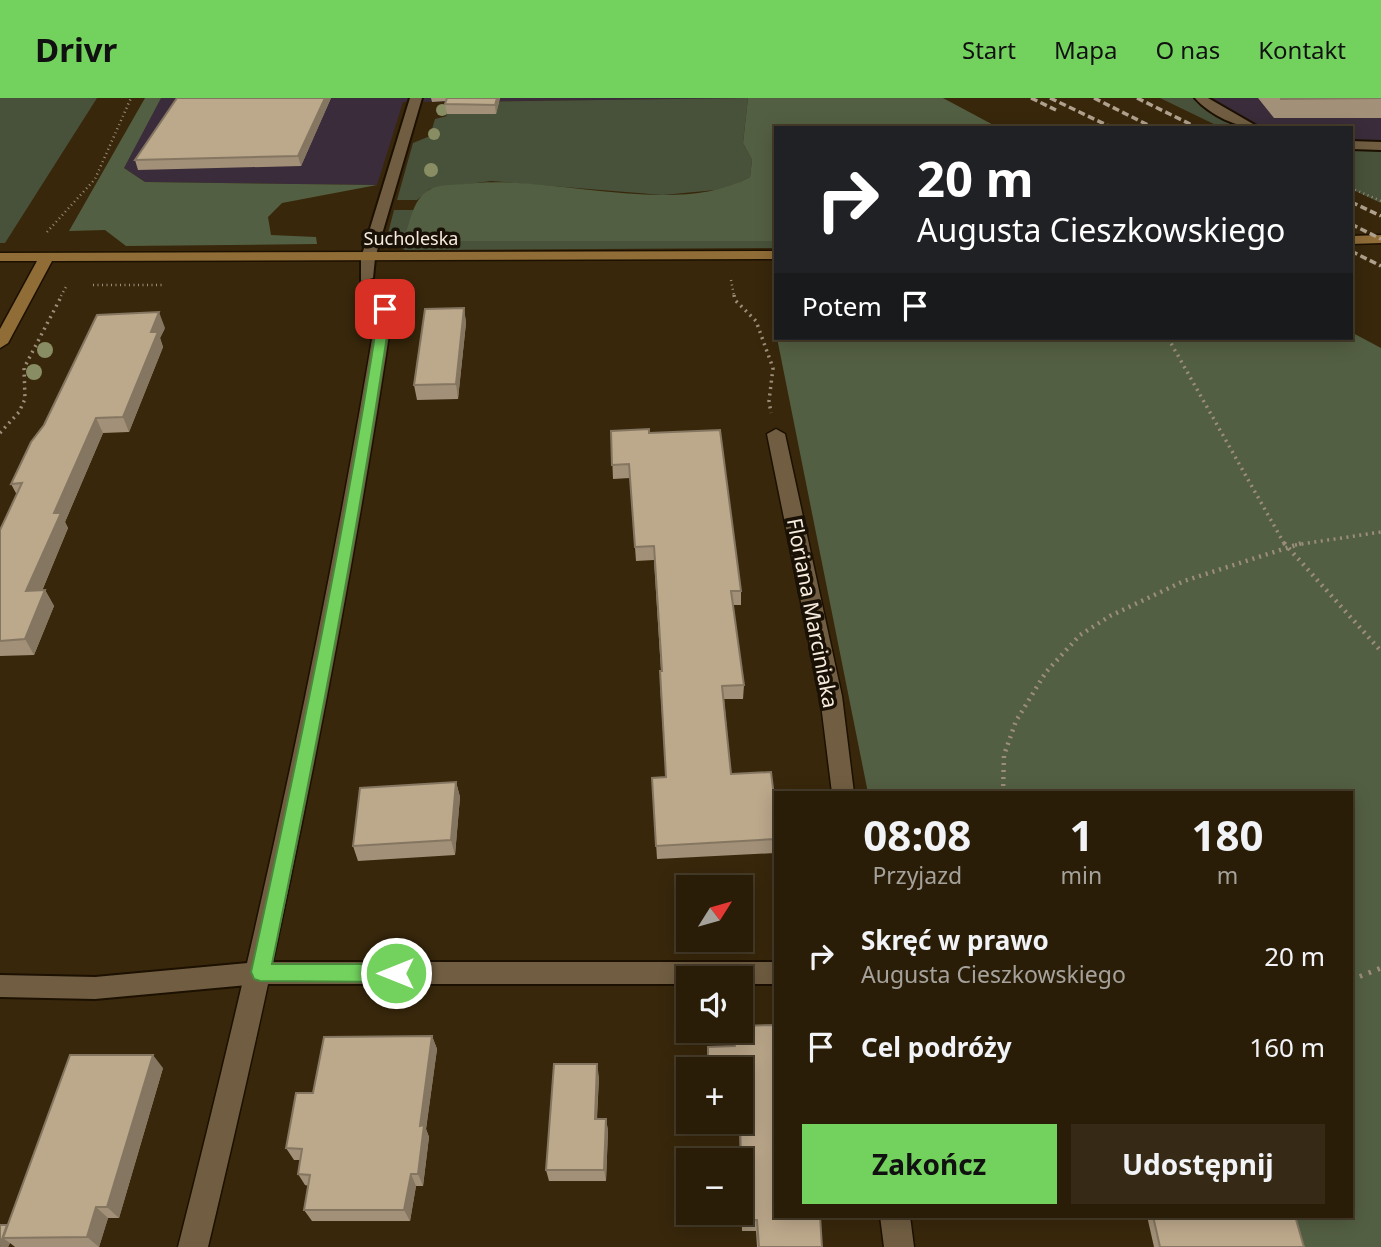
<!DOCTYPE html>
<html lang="pl">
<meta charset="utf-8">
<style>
body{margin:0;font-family:"Noto Sans",sans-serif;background:#362a16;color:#f1f3f6;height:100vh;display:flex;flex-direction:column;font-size:26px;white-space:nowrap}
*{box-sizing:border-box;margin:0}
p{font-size:23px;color:#a5a29c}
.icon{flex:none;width:38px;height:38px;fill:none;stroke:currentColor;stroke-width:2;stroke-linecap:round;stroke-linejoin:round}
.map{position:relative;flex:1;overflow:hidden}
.panel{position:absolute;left:774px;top:693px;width:579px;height:427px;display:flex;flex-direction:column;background:#2a1d08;border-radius:0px;box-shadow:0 4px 18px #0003,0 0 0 2px #463b29}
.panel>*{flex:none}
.top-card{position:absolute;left:774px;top:28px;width:579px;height:214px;border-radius:0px;box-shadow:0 4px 18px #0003,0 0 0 2px #463b29;background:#202124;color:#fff;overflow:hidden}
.needle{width:46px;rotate:53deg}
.fabs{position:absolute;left:676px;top:777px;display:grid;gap:14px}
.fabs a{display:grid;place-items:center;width:77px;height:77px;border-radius:0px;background:#2a1d08;box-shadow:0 4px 18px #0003,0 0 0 2px #463b29;font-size:35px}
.pin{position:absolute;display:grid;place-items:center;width:60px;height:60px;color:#fff;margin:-30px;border-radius:14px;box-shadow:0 4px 10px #0006}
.me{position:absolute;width:77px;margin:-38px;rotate:270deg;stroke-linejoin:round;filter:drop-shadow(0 0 5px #0008)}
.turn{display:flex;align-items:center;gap:24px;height:147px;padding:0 28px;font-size:32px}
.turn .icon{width:91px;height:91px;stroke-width:2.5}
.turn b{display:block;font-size:49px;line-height:60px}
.then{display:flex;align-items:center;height:66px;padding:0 28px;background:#0003;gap:14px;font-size:26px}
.eta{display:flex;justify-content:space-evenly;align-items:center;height:119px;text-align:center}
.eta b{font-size:42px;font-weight:700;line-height:49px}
.cta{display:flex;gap:14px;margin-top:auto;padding:14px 28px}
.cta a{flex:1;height:80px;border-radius:0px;background:#72d25d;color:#111;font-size:28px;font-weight:700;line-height:80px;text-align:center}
.cta a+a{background:#362a16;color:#f1f3f6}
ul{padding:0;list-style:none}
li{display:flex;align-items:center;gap:21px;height:91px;padding:0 28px}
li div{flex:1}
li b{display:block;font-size:26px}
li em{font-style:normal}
header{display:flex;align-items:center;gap:42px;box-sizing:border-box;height:98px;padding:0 35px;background:#72d25d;color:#111}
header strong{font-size:33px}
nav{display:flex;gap:38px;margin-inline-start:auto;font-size:24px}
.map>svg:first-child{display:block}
.industrial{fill:#3a2c3a}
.green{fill:#48523b}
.forest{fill:#535f42}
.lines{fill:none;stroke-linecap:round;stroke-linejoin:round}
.lane-casing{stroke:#1c1000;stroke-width:4}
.street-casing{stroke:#1c1000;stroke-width:3}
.secondary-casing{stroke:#1c1000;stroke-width:3}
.path-far3{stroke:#9c8e79;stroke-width:2.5;stroke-dasharray:1 3.5;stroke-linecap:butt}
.path-far2{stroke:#9c8e79;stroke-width:3.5;stroke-dasharray:2 4.5;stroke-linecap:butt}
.path-far1{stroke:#9c8e79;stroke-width:4.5;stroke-dasharray:2 5;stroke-linecap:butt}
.path{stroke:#9c8e79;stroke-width:5;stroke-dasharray:2.5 7;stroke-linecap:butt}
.lane{fill:#715e42;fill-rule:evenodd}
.street{fill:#715e42;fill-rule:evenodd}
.secondary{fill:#906d37;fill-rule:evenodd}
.rail{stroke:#afa18d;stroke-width:3.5;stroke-dasharray:7 3.5;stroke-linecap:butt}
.tree{fill:#888d63}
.wall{fill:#a29078}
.shaded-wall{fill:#847661}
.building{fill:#bca88b;stroke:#847661;stroke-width:2}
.route{fill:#72d25d;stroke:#4a883c;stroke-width:2}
.labels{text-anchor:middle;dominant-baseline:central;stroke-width:7;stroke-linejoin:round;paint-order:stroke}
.far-street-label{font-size:18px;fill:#f7ecdd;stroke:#191106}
.street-label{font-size:21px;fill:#f7ecdd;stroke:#191106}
</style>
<header>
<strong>Drivr</strong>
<nav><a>Start</a><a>Mapa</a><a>O nas</a><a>Kontakt</a></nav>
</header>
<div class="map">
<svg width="1381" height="1149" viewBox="0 0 1381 1149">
<rect width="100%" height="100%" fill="#38270b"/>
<path class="industrial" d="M 159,0 L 804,0 L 403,4 L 377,87 L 145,84 L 124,70 Z
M 1197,0 L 1381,0 L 1381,52 L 1351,51 L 1351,30 L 1245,30 Z"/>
<path class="green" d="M 0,0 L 97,0 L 5,145 L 0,145 Z
M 748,0 L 743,45 L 752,62 L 750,79 L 726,91 L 663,97 L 491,83 L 430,91 L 417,102 L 397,102 L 413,45 L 430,38 L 435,21 L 447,18 L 440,14 L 441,8 L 451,4 Z
M 1160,0 L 1197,0 L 1245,30 L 1222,30 Z
M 1351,51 L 1381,52 L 1381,105 L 1351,91 Z
M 394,112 L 414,112 L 404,143 L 775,143 L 775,150 L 405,152 L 386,143 Z"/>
<path class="forest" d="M 145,0 L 161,0 L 124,70 L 145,84 L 377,87 L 282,105 L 268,119 L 271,137 L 316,139 L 317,146 L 126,148 L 105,132 L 69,133 Z
M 748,0 L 943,0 L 999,30 L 775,30 L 775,143 L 403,143 C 410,127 412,101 429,92 C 438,86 455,87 465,86 C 551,75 674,121 750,79 L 752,62 L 743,45 Z
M 1351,234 L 1381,250 L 1381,1149 L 1296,1149 L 1287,1118 L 1351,1118 L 1351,695 L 868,695 L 777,240 L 1351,240 Z"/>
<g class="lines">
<defs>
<path id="lane" d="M 410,0 L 422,0 L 375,160 L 373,180 L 361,183 L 361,160 Z
M 1195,0 L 1208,0 L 1260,30 C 1237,30 1210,17 1195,0 Z
M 1351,43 L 1381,44 L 1381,52 L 1351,51 Z
M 260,864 L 775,864 L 775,886 L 740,886 L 740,880 L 688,880 L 688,886 L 260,886 L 95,901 L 0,899 L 0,877 L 95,879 Z"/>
<path id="street" d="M 385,206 L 393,211 C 346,527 282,839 208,1149 L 178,1149 C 257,839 325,527 377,211 Z
M 776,331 L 785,336 L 842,598 L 854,695 L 832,695 L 820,598 L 767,336 Z
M 880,1118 L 910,1118 L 914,1149 L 884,1149 Z"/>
<path id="secondary" d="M 1381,137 L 1381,145 L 1351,146 L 1351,138 Z
M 775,153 L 775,161 L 52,163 L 8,245 L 0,250 L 0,231 L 37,163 L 0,163 L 0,155 Z"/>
</defs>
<use href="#lane" class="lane-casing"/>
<use href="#street" class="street-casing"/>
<use href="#secondary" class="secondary-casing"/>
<path class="path-far3" d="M 1351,90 L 1381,103
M 47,134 L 95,81 L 131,0
M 731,182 L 734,198
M 93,187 L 164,187
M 61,198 L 67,187"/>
<path class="path-far2" d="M 734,197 L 735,202 L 756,223 L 773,270 L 769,303 L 771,315
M 1168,240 L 1285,447
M 0,335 L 19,314 L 25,301 L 24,270 L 62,197
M 1295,447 L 1381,434"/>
<path class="path-far1" d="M 1284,445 L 1381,553
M 1003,695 L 1004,657 L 1016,623 L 1046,574 L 1080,537 L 1110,518 L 1184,483 L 1302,445"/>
<path class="path" d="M 1351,882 L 1381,870"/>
<use href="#lane" class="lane"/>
<use href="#street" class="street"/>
<use href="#secondary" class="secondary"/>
<path class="rail" d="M 1031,0 L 1056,12
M 1050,0 L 1113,30
M 1094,0 L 1154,30
M 1137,0 L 1198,30
M 1351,104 L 1381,118
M 1351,126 L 1381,141
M 1351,153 L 1381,168"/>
</g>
<g class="tree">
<circle cx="442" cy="12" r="6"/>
<circle cx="434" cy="36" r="6"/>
<circle cx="431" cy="72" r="7"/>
<circle cx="45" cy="252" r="8"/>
<circle cx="34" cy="274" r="8"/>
</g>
<path class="wall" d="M 177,0 L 331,0 L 301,68 L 138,72 L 135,62 Z
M 431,0 L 500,0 L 496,16 L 447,16 L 445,6 L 446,3 L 432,4 Z
M 1258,0 L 1381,0 L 1381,20 L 1274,20 Z
M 464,210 L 466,225 L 458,301 L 417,302 L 414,287 Z
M 165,230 L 160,240 L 163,249 L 129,334 L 103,335 L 65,424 L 68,430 L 42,493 L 45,492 L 54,508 L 34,557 L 0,558 L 0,432 L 17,397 L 11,386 Z
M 611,333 L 649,335 L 741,493 L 741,507 L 733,507 L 744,587 L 743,601 L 724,601 L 731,676 L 775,707 L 775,755 L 657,761 L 652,680 L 666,679 L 660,587 L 661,573 L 654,462 L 636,463 L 630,380 L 613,381 Z
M 456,684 L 460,699 L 455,757 L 358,763 L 353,748 Z
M 734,933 L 822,1149 L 757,1149 L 756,1133 L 742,1133 L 739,1024 L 740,1024 L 740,971 L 734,948 Z
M 432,938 L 437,951 L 426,1031 L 429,1039 L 423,1088 L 416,1088 L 410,1123 L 312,1123 L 304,1112 L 309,1088 L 305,1087 L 298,1076 L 300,1062 L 294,1062 L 286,1050 L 313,995 Z
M 163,970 L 119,1120 L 108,1120 L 99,1149 L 15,1149 L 10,1145 L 8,1149 L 0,1149 L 8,1128 Z
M 599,979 L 597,1021 L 606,1021 L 608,1033 L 606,1083 L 549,1083 L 546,1072 Z
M 1147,1118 L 1295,1118 L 1304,1149 L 1154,1149 Z"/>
<path class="shaded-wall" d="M 325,0 L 331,0 L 301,68 L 298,58 Z
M 497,0 L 500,0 L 496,16 L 495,7 Z
M 464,210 L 466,225 L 458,301 L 456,286 Z
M 159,214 L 165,230 L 160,240 L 163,249 L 129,334 L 123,319 L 151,234 Z
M 96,320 L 103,335 L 65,424 L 68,430 L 35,509 L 26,493 L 54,415 Z
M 45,492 L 54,508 L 34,557 L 25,541 Z
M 456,684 L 460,699 L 455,757 L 451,742 Z
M 432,938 L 437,951 L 426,1031 L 429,1039 L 423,1088 L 418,1076 L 420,1028 Z
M 153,957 L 163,970 L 119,1120 L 107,1109 Z
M 597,966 L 599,979 L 596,1033 L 595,1021 Z
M 606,1021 L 608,1033 L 606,1083 L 604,1072 Z
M 411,1076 L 416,1088 L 410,1123 L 404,1112 Z
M 96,1109 L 108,1120 L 99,1149 L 87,1139 Z
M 7,1127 L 3,1140 L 10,1145 L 8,1149 L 0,1149 Z"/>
<path class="building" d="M 177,0 L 325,0 L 298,58 L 135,62 Z
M 447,0 L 497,0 L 495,7 L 445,6 Z
M 1281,0 L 1381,0 L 1281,1 Z
M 464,210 L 456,286 L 414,287 L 425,211 Z
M 159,214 L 151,234 L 158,234 L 123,319 L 96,320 L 54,415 L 61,415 L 26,493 L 45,492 L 25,541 L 0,543 L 0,432 L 22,385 L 11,386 L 31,344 L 44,327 L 97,217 Z
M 649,331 L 649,335 L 720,332 L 741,493 L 731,493 L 744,587 L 722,588 L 731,676 L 771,674 L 775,707 L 775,741 L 656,748 L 652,680 L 666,679 L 660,573 L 662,573 L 654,448 L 635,449 L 629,366 L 612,367 L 611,333 Z
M 456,684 L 451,742 L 353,748 L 360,690 Z
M 775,927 L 775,1118 L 820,1118 L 822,1149 L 759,1149 L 757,1122 L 743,1122 L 740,1024 L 740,971 L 708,971 L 708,949 L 735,948 L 734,933 L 740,933 L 740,928 Z
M 432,938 L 420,1028 L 424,1027 L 418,1076 L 411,1076 L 404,1112 L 304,1112 L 310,1077 L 298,1076 L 302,1051 L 286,1050 L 296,995 L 313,995 L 324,939 Z
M 70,957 L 153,957 L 107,1109 L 96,1109 L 87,1139 L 3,1140 Z
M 554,966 L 597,966 L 595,1021 L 606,1021 L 604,1072 L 546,1072 Z
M 1153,1118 L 1295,1118 L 1304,1149 L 1160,1149 Z
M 0,1127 L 7,1127 L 0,1147 Z"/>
<path class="route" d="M 385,207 L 391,211 C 359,430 317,648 272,866 L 396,866 L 403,868 L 406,875 L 403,881 L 396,884 L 260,883 L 254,881 L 251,874 C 299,654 345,433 379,211 Z"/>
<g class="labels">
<g class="far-street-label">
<text x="411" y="140">Sucholeska</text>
</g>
<g class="street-label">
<text transform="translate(813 515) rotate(79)">Floriana Marciniaka</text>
</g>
</g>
</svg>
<div class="fabs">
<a><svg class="needle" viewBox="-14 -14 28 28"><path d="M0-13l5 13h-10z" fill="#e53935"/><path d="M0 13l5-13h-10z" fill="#a5a29c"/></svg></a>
<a><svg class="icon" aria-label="sound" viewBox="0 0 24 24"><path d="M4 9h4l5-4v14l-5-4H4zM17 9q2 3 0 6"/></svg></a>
<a>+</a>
<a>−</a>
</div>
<div class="pin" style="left:385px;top:211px;background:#d93025"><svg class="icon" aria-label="arrive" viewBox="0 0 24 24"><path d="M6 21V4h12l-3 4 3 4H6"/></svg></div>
<svg class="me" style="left:396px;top:875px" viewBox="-20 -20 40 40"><circle r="17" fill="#72d25d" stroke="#fff" stroke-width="3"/><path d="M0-11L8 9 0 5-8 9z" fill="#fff"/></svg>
<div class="top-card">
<div class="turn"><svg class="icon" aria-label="right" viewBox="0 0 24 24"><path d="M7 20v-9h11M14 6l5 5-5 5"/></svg><div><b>20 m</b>Augusta Cieszkowskiego</div></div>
<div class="then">Potem<svg class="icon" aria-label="arrive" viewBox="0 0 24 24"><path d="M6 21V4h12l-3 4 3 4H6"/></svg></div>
</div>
<section class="panel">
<div class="eta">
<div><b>08:08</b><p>Przyjazd</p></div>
<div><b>1</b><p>min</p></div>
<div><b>180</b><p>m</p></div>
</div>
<ul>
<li><svg class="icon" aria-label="right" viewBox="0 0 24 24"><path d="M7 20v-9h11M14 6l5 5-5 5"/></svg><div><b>Skręć w prawo</b><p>Augusta Cieszkowskiego</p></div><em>20 m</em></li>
<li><svg class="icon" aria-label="arrive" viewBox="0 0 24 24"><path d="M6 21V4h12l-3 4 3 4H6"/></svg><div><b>Cel podróży</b></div><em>160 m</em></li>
</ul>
<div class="cta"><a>Zakończ</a><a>Udostępnij</a></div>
</section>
</div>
